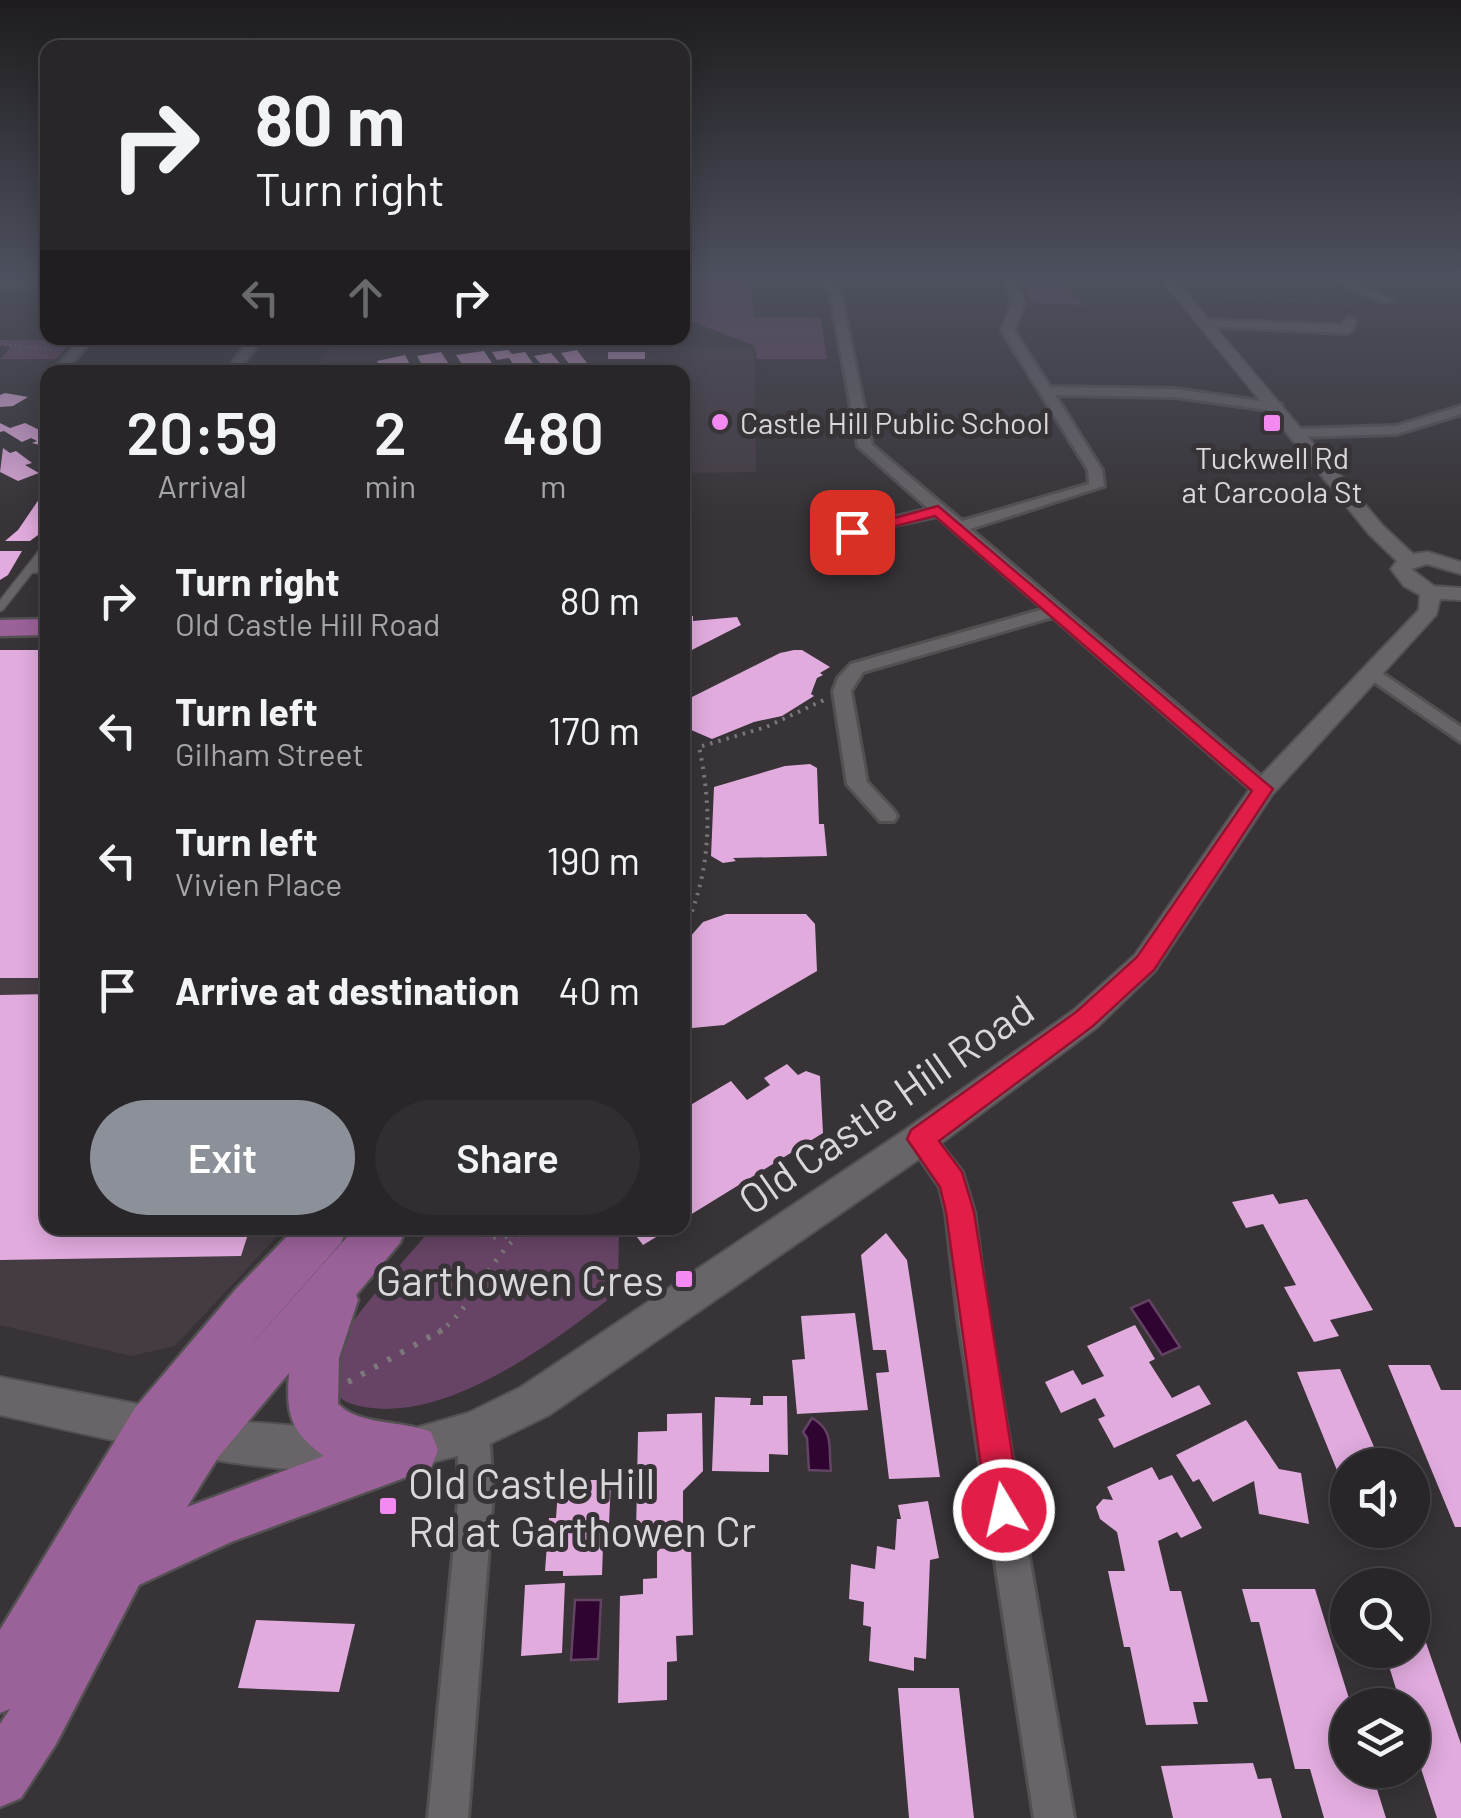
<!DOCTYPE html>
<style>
body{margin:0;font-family:Barlow,sans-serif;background:#312e31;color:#f1f3f6;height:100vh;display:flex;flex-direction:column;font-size:38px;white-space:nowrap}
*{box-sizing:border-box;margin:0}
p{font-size:32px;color:#a5a5a8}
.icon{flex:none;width:55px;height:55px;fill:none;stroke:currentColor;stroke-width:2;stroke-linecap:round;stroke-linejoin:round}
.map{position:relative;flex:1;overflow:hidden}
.panel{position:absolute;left:40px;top:365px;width:650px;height:870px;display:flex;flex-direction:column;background:#292629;border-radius:20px;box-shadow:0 5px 25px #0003,0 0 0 2px #454346}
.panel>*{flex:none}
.top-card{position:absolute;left:40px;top:40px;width:650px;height:305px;border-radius:20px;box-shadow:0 5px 25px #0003,0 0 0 2px #454346;background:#292629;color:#f1f3f6;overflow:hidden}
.fabs{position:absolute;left:1330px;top:1448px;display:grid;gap:20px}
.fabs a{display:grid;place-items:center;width:100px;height:100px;border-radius:50%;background:#292629;box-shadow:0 5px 25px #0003,0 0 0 2px #454346;font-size:50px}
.pin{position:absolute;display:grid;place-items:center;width:85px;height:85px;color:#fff;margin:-42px;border-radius:20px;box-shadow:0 5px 15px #0006}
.me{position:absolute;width:110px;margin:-55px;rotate:351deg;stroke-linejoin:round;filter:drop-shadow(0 0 8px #0008)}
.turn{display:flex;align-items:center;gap:35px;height:210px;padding:0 50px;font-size:45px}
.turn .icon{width:130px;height:130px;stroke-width:2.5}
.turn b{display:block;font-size:70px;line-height:85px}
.lanes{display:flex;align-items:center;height:95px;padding:0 50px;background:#0003;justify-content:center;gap:50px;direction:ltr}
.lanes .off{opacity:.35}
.eta{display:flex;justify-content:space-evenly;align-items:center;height:170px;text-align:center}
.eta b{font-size:60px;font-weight:600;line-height:70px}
.button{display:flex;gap:20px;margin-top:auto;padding:20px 50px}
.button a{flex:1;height:115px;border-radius:60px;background:#8c9099;color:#fff;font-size:40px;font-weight:600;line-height:115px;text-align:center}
.button a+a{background:#312e31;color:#f1f3f6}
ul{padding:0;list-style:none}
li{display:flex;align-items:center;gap:30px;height:130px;padding:0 50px}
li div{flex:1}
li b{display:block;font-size:38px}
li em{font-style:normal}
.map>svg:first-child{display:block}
.built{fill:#443b43}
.green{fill:#674465}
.water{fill:#300430;stroke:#634363;stroke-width:2.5}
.building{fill:#e1abde}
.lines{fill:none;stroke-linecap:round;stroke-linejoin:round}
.service-casing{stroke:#535052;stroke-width:11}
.minor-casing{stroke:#535052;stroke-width:6}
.tertiary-casing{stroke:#535052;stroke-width:4}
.primary-casing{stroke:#535052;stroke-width:5}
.path-far3{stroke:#7b787b;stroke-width:2.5;stroke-dasharray:1 4;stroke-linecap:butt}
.path-far2{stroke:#7b787b;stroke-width:4;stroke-dasharray:2.5 6;stroke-linecap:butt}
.path-far1{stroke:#7b787b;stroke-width:5;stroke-dasharray:2.5 9;stroke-linecap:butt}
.path{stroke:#7b787b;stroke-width:6;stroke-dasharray:4 11;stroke-linecap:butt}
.service{stroke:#686468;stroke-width:8}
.minor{fill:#686468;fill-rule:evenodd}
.tertiary{fill:#686468;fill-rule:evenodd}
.primary{fill:#9b629a;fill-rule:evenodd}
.route{fill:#e11d48;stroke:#92132f;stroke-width:2.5}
.poi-dot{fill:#f389f1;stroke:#373337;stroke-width:4}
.labels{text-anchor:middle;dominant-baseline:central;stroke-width:10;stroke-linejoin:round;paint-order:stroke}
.far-poi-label{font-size:30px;fill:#d9d7d9;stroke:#373337;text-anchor:start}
.near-street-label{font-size:42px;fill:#d9d7d9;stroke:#373337}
.near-poi-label{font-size:42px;fill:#d9d7d9;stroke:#373337;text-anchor:end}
</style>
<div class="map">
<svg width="1461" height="1818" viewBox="0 0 1461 1818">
<rect width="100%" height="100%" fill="#373337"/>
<path class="built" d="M 755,346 L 756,472 L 683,473 L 682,372 L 314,372 L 329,348 Z
M 0,652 L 47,652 L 48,1228 L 285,1228 L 175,1346 L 131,1356 L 0,1325 Z"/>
<path class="green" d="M 683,275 L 749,275 L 754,317 L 821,318 L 827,359 L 757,359 L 755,346 L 683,318 Z
M 1023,282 L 1062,282 L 1070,293 L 1086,305 L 1031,303 Z
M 0,340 L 72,340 L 72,342 L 56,359 L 0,359 L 11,347 L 0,346 Z
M 432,1228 L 619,1228 L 618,1292 C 553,1342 437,1433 349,1403 C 328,1396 334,1359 341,1342 C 354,1312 410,1255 432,1228 Z"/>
<path class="water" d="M 1149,1300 L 1180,1347 L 1162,1355 L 1131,1308 Z
M 812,1418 C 835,1431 828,1447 831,1471 L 809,1470 L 807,1438 L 803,1432 Z
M 575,1600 L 601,1600 L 598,1659 L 571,1660 Z"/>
<path class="building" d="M 508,350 L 512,354 L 525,352 L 539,372 L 518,372 L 509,358 L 497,360 L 492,352 Z
M 577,350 L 587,363 L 594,372 L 575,372 L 561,353 Z
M 484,351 L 498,372 L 467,372 L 456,355 Z
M 441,352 L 454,372 L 426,372 L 417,356 Z
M 608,352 L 645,352 L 645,359 L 608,359 Z
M 551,353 L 558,361 L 567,372 L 548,372 L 534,356 Z
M 405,355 L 414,372 L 382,372 L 377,361 Z
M 5,393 L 28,397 L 13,406 L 0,407 L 0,395 Z
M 0,423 L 10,428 L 25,423 L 48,434 L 48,452 L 39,450 L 47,447 L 32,443 L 37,441 L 31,438 L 22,442 L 4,431 L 0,432 Z
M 3,448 L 10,453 L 16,451 L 32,463 L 25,465 L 39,473 L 18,481 L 0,472 Z
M 48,486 L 48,524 L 42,532 L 30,541 L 5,541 L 18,530 Z
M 0,551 L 22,551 L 8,575 L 0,580 Z
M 682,616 L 693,616 L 693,621 L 737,617 L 741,625 L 682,655 Z
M 0,650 L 45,650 L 38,659 L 48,658 L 48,978 L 0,978 Z
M 794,650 L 802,650 L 830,667 L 820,673 L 823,675 L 817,678 L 811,694 L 814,696 L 782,716 L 754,722 L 712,739 L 682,726 L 682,702 L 780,653 Z
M 810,764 L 817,768 L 819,824 L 824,824 L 827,856 L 733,858 L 736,861 L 723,863 L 711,856 L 714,787 L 785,766 Z
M 806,914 L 815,924 L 817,971 L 724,1025 L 682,1029 L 682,946 L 703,922 L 726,914 Z
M 48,994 L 48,1228 L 250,1228 L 241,1256 L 0,1260 L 0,995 Z
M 787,1064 L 798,1075 L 806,1071 L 820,1076 L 823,1133 L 682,1220 L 682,1110 L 731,1081 L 747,1100 L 770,1085 L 764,1078 Z
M 1273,1194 L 1279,1204 L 1307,1199 L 1373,1310 L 1330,1320 L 1339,1336 L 1314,1342 L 1284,1287 L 1296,1285 L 1263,1224 L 1246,1228 L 1232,1202 Z
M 630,1228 L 671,1228 L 643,1245 Z
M 886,1233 L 907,1260 L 940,1477 L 889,1479 L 876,1373 L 889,1372 L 886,1350 L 873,1350 L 861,1255 Z
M 855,1313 L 868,1410 L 797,1414 L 792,1360 L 805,1359 L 801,1316 Z
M 1135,1325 L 1155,1359 L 1149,1362 L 1172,1398 L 1199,1385 L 1211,1404 L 1114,1448 L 1098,1419 L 1105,1416 L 1095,1398 L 1061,1413 L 1045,1382 L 1073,1370 L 1082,1385 L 1104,1376 L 1087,1346 Z
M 1388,1365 L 1430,1365 L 1441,1390 L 1461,1390 L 1461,1527 L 1455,1527 Z
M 1340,1369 L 1382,1465 L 1348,1465 L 1347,1495 L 1297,1372 Z
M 763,1396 L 787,1396 L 788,1455 L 769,1454 L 769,1472 L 712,1471 L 715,1397 L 751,1398 L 750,1405 L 763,1405 Z
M 702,1413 L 703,1471 L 683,1491 L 683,1533 L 636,1534 L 638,1432 L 667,1431 L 667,1414 Z
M 1246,1420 L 1279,1469 L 1301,1473 L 1309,1524 L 1259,1514 L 1254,1481 L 1213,1502 L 1199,1479 L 1193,1482 L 1176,1455 Z
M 1152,1467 L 1159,1480 L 1172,1475 L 1202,1528 L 1181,1538 L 1177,1532 L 1158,1541 L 1170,1591 L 1181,1591 L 1208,1702 L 1193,1702 L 1198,1724 L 1146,1725 L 1130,1647 L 1124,1647 L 1108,1571 L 1125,1571 L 1117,1532 L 1100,1519 L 1096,1507 L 1103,1499 L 1113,1500 L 1107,1487 Z
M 585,1480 L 611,1480 L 608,1546 L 603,1546 L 602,1575 L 563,1576 L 563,1571 L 545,1571 L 549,1518 L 556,1518 L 558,1490 L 584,1489 Z
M 928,1501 L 939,1558 L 930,1560 L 926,1659 L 914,1657 L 914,1671 L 869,1661 L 871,1627 L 863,1625 L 864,1602 L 849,1599 L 851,1564 L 875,1569 L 877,1546 L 895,1550 L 897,1519 L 901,1519 L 898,1505 Z
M 691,1547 L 693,1635 L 676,1636 L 677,1661 L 667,1662 L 667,1700 L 618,1703 L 620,1596 L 643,1594 L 643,1579 L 657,1578 L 657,1549 Z
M 565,1583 L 562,1653 L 521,1656 L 525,1585 Z
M 1242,1589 L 1315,1589 L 1351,1705 L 1348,1705 L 1348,1770 L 1371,1770 L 1386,1818 L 1324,1818 L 1310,1769 L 1295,1769 L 1259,1622 L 1251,1622 Z
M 1413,1605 L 1461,1744 L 1461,1818 L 1437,1818 L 1412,1741 L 1412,1705 L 1401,1705 L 1384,1650 L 1412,1650 Z
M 256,1620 L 355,1624 L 339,1692 L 238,1688 Z
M 898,1688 L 959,1688 L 974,1818 L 909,1818 Z
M 1253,1763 L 1258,1779 L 1271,1778 L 1282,1818 L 1173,1818 L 1161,1766 Z"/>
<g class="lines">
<defs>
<path id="service" d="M 31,569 L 48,568
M 0,607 L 48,546"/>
<path id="minor" d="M 813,275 L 824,275 L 840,291 L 872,445 L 962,521 L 1089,484 L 1088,470 L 1002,331 L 1013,301 L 1000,275 L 1010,275 L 1025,301 L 1014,331 L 1050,387 L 1175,389 L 1281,404 L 1281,410 L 1276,411 L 1175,397 L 1055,395 L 1102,470 L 1104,486 L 970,529 L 1270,784 L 1273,789 L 1270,794 L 1256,794 L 1053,617 L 863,672 L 851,691 L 867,782 L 894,811 L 897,816 L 894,821 L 880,821 L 847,784 L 833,691 L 838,678 L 851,664 L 1044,609 L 937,516 L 847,535 L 847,529 L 929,509 L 858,446 L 830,292 Z
M 1323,275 L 1336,275 L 1393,300 L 1383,302 Z
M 0,280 L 48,280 L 48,286 L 0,286 Z
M 1349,317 L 1355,320 L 1353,329 L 1347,333 L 1204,326 L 1198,323 L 1204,320 L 1342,325 Z
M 82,338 L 94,338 L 64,372 L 52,372 Z
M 251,338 L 263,338 L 237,372 L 225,372 Z
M 1461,406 L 1461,414 L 1397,434 L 1298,437 L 1291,433 L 1298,429 L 1396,426 Z
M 1373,667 L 1461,727 L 1461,742 L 1367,677 L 1367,669 Z
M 920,1127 L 929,1130 L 962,1172 L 974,1212 L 988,1318 L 1074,1818 L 1034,1818 L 958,1318 L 946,1212 L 940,1187 L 907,1139 L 911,1130 Z
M 473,1416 L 484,1421 L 489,1432 L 493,1493 L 468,1818 L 428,1818 L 459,1493 L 457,1432 L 462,1421 Z"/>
<path id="tertiary" d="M 1158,275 L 1171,275 L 1383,526 L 1413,554 L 1428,552 L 1461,562 L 1461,574 L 1427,564 L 1411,569 L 1434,586 L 1461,588 L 1461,600 L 1440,599 L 1436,615 L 1272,795 L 1155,971 L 1096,1028 L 932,1150 L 549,1415 L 473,1452 L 401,1470 L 387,1464 L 381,1450 L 387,1436 L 468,1413 L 521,1387 L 908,1128 L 1074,1010 L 1135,955 L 1254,783 L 1419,610 L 1420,595 L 1404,586 L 1391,569 L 1397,561 L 1369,534 Z
M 0,1377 L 219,1420 L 353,1430 L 367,1436 L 373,1450 L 367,1464 C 304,1490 75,1431 0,1415 Z"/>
<path id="primary" d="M 48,619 L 48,635 L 0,636 L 0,620 Z
M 295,1228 L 347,1228 L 341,1243 L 243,1354 L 355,1228 L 406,1228 L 400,1243 L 356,1295 L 358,1300 L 339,1358 L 338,1404 C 360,1426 402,1420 431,1432 L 438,1450 L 431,1468 L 231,1542 L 139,1585 L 56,1744 L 21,1798 L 0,1807 L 0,1724 L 10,1709 L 0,1713 L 0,1630 L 135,1408 L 236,1289 ZM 289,1373 C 286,1415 290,1431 324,1456 L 187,1507 L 219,1456 Z"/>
</defs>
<use href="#service" class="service-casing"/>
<use href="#minor" class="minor-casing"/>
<use href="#tertiary" class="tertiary-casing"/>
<use href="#primary" class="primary-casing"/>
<path class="path-far3" d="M 1204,295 L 1350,304
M 0,344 L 55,350"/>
<path class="path-far2" d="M 682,935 C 711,875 713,812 699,747 L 766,727 L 824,700"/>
<path class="path-far1" d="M 460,1228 L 491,1237 L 512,1236
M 438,1333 C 478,1304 488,1254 529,1228"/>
<path class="path" d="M 348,1382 L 442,1330"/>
<use href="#service" class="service"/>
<use href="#minor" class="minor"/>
<use href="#tertiary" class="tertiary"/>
<use href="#primary" class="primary"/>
</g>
<linearGradient id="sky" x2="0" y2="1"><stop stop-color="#1e1c1e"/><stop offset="0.52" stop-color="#4d505e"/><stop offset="1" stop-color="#4d505e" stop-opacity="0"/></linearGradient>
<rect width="1461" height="529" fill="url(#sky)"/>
<path class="route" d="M 938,506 L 1273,789 L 1154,970 L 1093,1026 L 939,1141 L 962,1172 L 974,1212 L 1021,1510 L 1016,1522 L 1004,1527 L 992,1522 L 987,1510 L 946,1212 L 940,1187 L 907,1139 L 911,1130 L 1076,1012 L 1137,957 L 1252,791 L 935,516 L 852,537 L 844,532 Z"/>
<g class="poi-dot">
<circle cx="720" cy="422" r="10"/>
<rect x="1262" y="413" width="20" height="20" rx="5"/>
<rect x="674" y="1269" width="20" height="20" rx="5"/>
<rect x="378" y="1496" width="20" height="20" rx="5"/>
</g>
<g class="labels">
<g class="far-poi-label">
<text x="740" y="422">Castle Hill Public School</text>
<text x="1272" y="457" text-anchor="middle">Tuckwell Rd<tspan x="1272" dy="34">at Carcoola St</tspan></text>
</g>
<g class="near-street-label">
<text transform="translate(885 1103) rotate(-35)">Old Castle Hill Road</text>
</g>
<g class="near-poi-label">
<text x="664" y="1279">Garthowen Cres</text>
<text x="408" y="1482" text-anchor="start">Old Castle Hill<tspan x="408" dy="48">Rd at Garthowen Cr</tspan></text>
</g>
</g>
</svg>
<div class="fabs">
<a><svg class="icon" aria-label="sound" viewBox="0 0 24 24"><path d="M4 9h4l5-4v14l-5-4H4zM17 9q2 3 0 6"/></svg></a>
<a><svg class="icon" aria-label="search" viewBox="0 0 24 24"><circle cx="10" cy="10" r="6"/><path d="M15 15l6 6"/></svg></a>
<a><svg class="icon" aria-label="layers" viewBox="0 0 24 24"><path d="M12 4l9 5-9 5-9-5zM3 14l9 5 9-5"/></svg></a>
</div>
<div class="pin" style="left:852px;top:532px;background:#d93025"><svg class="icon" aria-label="arrive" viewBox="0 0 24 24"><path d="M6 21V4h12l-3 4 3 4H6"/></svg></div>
<svg class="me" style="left:1004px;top:1510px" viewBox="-20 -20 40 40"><circle r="17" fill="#e11d48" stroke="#fff" stroke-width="3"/><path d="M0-11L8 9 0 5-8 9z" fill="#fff"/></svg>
<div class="top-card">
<div class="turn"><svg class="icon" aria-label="right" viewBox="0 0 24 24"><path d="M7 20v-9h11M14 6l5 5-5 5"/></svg><div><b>80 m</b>Turn right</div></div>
<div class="lanes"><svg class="icon off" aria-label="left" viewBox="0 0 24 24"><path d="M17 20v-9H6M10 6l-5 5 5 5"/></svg><svg class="icon off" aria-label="ahead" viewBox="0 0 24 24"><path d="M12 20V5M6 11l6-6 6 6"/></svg><svg class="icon" aria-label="right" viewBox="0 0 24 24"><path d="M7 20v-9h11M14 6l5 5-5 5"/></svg></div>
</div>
<section class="panel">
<div class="eta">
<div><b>20:59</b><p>Arrival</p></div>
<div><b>2</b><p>min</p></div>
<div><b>480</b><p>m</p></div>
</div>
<ul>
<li><svg class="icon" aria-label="right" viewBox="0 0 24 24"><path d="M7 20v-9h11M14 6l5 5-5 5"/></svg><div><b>Turn right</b><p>Old Castle Hill Road</p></div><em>80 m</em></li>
<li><svg class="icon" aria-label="left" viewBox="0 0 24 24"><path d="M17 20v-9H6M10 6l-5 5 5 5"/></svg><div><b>Turn left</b><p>Gilham Street</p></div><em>170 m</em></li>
<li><svg class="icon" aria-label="left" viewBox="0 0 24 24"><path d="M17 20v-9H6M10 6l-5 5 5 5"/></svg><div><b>Turn left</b><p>Vivien Place</p></div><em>190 m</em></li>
<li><svg class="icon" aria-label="arrive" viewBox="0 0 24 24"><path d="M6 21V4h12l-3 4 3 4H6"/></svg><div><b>Arrive at destination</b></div><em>40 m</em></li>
</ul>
<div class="button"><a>Exit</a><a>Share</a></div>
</section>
</div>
